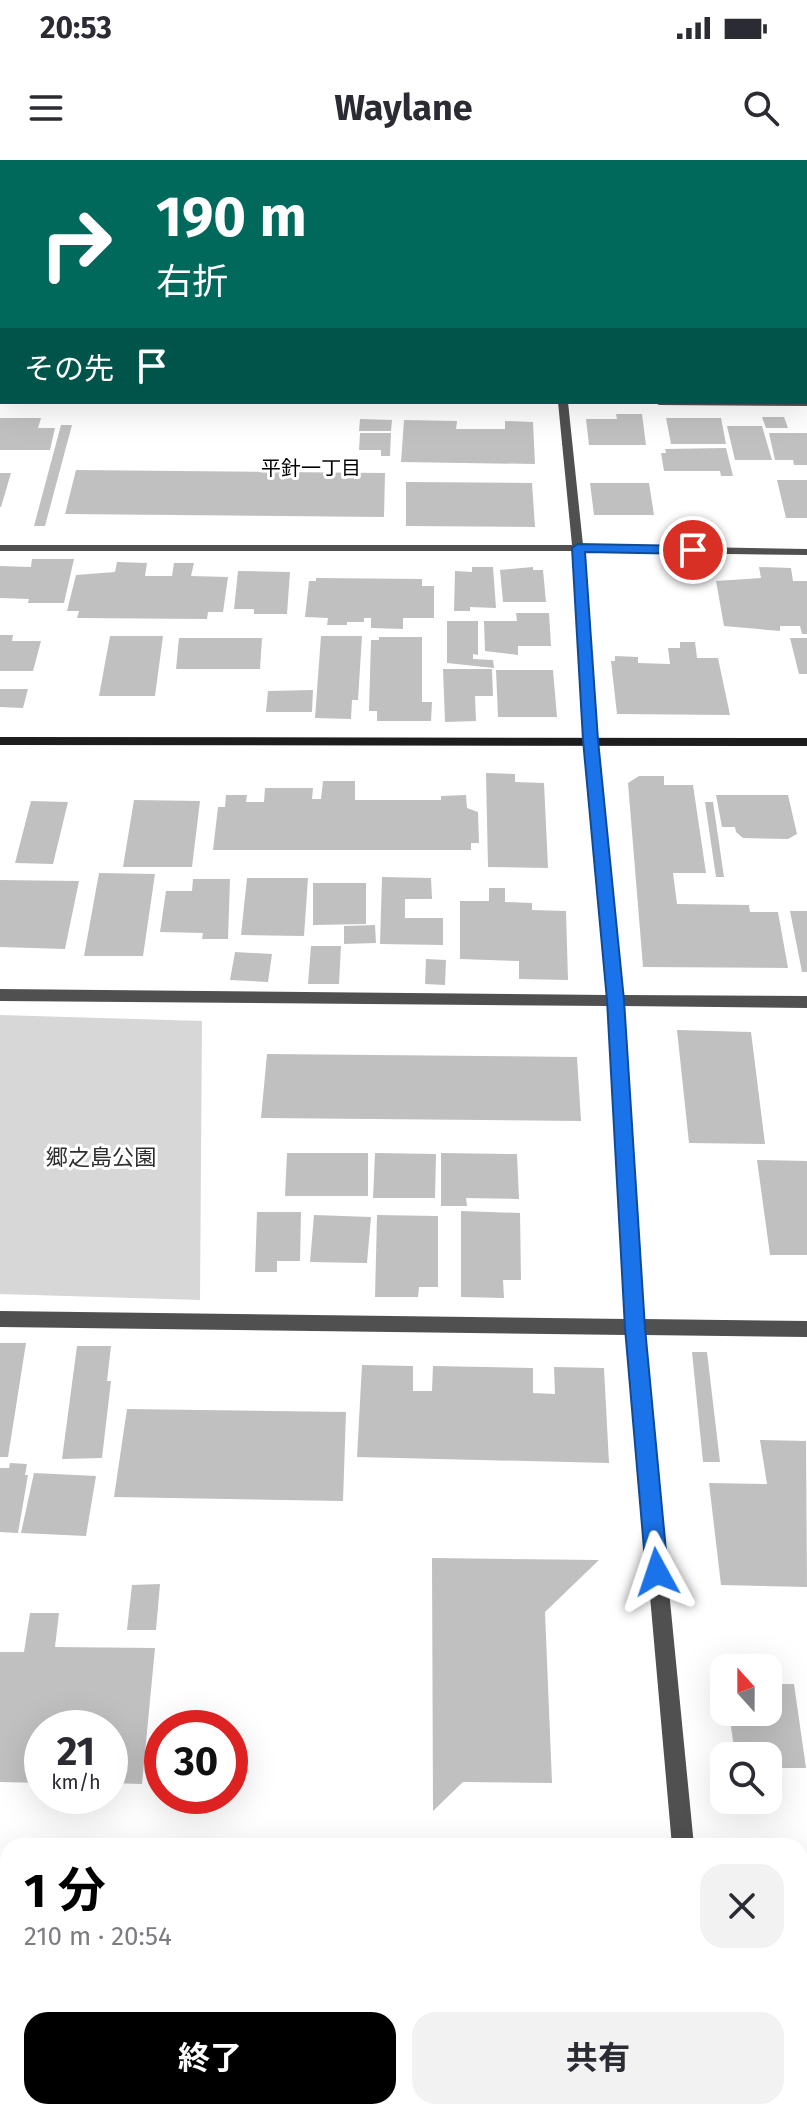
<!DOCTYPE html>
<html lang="ja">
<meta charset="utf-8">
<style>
body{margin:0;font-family:"Fira Sans","Noto Sans JP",sans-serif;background:#f2f2f3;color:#2b2b33;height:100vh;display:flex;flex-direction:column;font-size:30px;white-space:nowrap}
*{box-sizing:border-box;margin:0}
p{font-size:26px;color:#7c7c81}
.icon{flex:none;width:44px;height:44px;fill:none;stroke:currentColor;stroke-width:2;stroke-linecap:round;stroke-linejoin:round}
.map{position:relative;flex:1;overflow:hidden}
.sheet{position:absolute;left:0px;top:1678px;width:808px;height:282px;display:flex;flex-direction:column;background:#fff;border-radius:24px 24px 0 0;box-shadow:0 8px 32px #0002}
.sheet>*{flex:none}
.top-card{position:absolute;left:0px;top:0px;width:808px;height:244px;box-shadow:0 8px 32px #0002;background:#00695c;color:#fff;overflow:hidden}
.needle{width:52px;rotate:339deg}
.controls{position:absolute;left:710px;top:1494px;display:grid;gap:16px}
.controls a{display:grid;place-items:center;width:72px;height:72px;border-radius:16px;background:#fff;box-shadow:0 8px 32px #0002;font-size:40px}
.speed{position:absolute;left:24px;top:1550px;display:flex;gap:16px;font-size:40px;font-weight:700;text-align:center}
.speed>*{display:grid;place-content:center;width:104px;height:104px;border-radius:50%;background:#fff;box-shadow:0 8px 32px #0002;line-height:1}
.speed small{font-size:20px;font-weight:400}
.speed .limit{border:12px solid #d22;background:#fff;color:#111}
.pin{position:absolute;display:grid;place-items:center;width:68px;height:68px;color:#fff;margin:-34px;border:4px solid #fff;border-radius:50%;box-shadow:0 2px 8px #0007}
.me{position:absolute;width:88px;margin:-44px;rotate:355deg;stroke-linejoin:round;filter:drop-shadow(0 0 6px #0008)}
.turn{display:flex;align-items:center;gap:28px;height:168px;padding:0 24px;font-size:36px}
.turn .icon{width:104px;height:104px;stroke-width:2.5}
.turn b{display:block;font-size:56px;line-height:68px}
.then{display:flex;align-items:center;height:76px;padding:0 24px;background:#0003;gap:16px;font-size:30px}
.round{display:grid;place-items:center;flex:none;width:84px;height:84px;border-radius:24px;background:#f2f2f3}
.headline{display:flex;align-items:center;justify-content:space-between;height:136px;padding:0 24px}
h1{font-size:48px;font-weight:700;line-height:60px;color:#000}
.primary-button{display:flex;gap:16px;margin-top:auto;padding:16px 24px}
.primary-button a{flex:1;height:92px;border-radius:24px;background:#000;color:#fff;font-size:32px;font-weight:700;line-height:92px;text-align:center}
.primary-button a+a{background:#f2f2f3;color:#2b2b33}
.status{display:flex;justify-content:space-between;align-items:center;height:56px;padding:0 40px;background:#fff;direction:ltr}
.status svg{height:22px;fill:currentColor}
header{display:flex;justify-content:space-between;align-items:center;height:104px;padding:0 24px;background:#fff;font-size:36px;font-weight:700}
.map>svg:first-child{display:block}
.green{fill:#d7d7d7}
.building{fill:#c0c0c0}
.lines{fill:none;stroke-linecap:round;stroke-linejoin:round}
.street{fill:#505050;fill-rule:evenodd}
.secondary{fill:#1d1d1d;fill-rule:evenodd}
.route{fill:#1a73e8;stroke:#114b97;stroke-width:2}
.labels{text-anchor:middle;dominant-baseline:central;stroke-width:6;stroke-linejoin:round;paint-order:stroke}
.far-neighbourhood-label{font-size:20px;fill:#000;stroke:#fff}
.park-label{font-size:22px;fill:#2e2e2e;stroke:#fff}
</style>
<div class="status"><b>20:53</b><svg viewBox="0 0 49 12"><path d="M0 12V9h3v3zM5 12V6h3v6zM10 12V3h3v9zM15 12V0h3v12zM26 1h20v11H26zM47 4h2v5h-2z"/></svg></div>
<header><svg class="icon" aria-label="menu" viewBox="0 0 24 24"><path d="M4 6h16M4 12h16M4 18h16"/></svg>Waylane<svg class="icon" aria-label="search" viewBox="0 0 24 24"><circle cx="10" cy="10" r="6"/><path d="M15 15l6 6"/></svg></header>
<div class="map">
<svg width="807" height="1959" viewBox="0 0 807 1959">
<rect width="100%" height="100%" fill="#fff"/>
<path class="green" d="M 0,855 L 202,861 L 200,1140 L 0,1134 Z"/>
<path class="building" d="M 616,254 L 642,254 L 646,285 L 589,285 L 586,259 L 617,259 Z
M 762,257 L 784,257 L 788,268 L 766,268 Z
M 0,258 L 41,258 L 38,268 L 55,268 L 50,290 L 0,290 Z
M 666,258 L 721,258 L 726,284 L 671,284 Z
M 360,259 L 392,260 L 391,271 L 359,271 Z
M 404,260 L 457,261 L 456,269 L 505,269 L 505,261 L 533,262 L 535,304 L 401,302 Z
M 61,265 L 72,265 L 45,366 L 34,366 Z
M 727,266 L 762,266 L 772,300 L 735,300 Z
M 360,273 L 391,273 L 390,296 L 381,296 L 381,290 L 359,290 Z
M 769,273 L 807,273 L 807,305 L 794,305 L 793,300 L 775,300 Z
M 726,288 L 733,316 L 721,316 L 720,311 L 664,311 L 661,293 L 666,293 L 665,289 Z
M 76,310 L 385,313 L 384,357 L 65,354 Z
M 0,313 L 11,313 L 1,347 L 0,347 Z
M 777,320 L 807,320 L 807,358 L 786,358 Z
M 406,322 L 532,323 L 535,367 L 406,366 Z
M 590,323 L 649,323 L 654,355 L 594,355 Z
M 32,399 L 74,399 L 64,443 L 28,443 L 29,439 L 0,438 L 0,406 L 31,407 Z
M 117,402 L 147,403 L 145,416 L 172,416 L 174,403 L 194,403 L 191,416 L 228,417 L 223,452 L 208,452 L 207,459 L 77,458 L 79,451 L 67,451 L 76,415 L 115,412 Z
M 472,407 L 493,407 L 496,448 L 470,447 L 470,451 L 454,451 L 455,411 L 472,412 Z
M 533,407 L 533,410 L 543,410 L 546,442 L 503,442 L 500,410 Z
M 759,407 L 791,408 L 793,421 L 807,421 L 807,474 L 802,474 L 800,466 L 780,466 L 780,471 L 724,466 L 716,421 L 761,418 Z
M 238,411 L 290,412 L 287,454 L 254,454 L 254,449 L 234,449 Z
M 316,418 L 422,419 L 422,426 L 434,426 L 434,458 L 403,458 L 403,469 L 371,468 L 371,458 L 364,458 L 364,462 L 347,462 L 347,465 L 327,465 L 328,458 L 305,457 L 309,421 L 316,421 Z
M 516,453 L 549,453 L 551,486 L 518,486 L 518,495 L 485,491 L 484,461 L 517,461 Z
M 447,461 L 478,461 L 478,495 L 473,494 L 473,499 L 493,500 L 494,508 L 447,503 Z
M 0,475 L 13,475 L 12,481 L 41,481 L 33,511 L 0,511 Z
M 110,476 L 163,476 L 155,536 L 99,536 Z
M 321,476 L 362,476 L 358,540 L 352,540 L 351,559 L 315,558 Z
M 379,477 L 422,477 L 422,542 L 432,542 L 431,561 L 377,561 L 377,551 L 369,551 L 371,480 L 379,480 Z
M 179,478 L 262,478 L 260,509 L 176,509 Z
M 790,478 L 807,478 L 807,514 L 799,514 Z
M 680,482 L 695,482 L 697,498 L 718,498 L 730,555 L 617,554 L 611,501 L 615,501 L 615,496 L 638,497 L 638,503 L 670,504 L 668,488 L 680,488 Z
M 443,509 L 492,509 L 493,536 L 475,536 L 476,561 L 445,562 Z
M 496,510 L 553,510 L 557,557 L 498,557 Z
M 0,529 L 28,529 L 23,548 L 0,547 Z
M 313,530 L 312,552 L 266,552 L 268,531 Z
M 486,613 L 515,614 L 515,622 L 544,623 L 548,708 L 488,707 Z
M 639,616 L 664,616 L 664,625 L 693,625 L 706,713 L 673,713 L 677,744 L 749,745 L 750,752 L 778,752 L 788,808 L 643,807 L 628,623 Z
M 323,621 L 355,621 L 355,640 L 441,640 L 441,636 L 466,635 L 467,648 L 478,652 L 479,683 L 471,683 L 471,690 L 213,690 L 218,647 L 225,647 L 226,635 L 247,635 L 246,642 L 264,642 L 265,628 L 313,628 L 312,639 L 321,639 Z
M 716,635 L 788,635 L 797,674 L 788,679 L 743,678 L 736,672 L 735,667 L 722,667 Z
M 134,640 L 200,641 L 192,707 L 123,707 Z
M 31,641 L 68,642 L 53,704 L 15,703 Z
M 705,642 L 713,642 L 724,717 L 716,717 Z
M 99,713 L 155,714 L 143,796 L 84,796 Z
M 382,717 L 431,718 L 432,739 L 405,739 L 405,758 L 443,758 L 443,785 L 380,784 Z
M 247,718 L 308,718 L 304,776 L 241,775 Z
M 193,719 L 230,719 L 228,779 L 202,779 L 203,773 L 160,772 L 166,731 L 192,731 Z
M 0,720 L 79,721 L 65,789 L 0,787 Z
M 313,723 L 366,723 L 366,764 L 313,765 Z
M 489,728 L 505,728 L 505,742 L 532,743 L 532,750 L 566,751 L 568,820 L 519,819 L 519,801 L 460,799 L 460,741 L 489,741 Z
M 790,751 L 807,751 L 807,812 L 802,812 Z
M 375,765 L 376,783 L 344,784 L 344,766 Z
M 311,786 L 341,786 L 339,824 L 308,824 Z
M 235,792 L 272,794 L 268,822 L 230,820 Z
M 426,799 L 446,800 L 445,825 L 425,824 Z
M 677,870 L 751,872 L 765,984 L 689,983 Z
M 267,894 L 577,897 L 581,961 L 261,958 Z
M 287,993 L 368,993 L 368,1036 L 285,1036 Z
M 375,993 L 436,994 L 435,1038 L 373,1038 Z
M 441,993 L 517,994 L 519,1039 L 466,1038 L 467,1046 L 441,1046 Z
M 757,1000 L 807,1001 L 807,1095 L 770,1095 Z
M 461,1051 L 520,1053 L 521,1120 L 503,1120 L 504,1138 L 461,1137 Z
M 257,1052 L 301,1052 L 300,1101 L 277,1101 L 277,1112 L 255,1112 Z
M 314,1055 L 371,1057 L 367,1103 L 310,1102 Z
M 377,1055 L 438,1056 L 438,1127 L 419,1127 L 418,1137 L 375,1137 Z
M 0,1183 L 26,1183 L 8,1297 L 0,1297 Z
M 77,1186 L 111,1186 L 107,1221 L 111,1221 L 102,1298 L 62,1299 Z
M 692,1192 L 707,1192 L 720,1302 L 703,1302 Z
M 362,1205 L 413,1206 L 413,1231 L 432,1231 L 433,1206 L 533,1208 L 533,1233 L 555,1234 L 554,1207 L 604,1208 L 609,1303 L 357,1297 Z
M 127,1249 L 346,1252 L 343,1341 L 114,1337 Z
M 760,1280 L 806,1281 L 807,1427 L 721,1425 L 709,1323 L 767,1324 Z
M 10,1303 L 27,1304 L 25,1315 L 28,1315 L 18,1373 L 0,1372 L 0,1308 L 9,1308 Z
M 34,1313 L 96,1316 L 86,1376 L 21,1373 Z
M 432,1398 L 599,1400 L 545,1452 L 552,1623 L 463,1622 L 433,1651 Z
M 160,1424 L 156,1470 L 127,1470 L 132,1425 Z
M 30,1453 L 59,1453 L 55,1487 L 155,1488 L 142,1624 L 110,1623 L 110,1568 L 42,1568 L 42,1623 L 0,1622 L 0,1492 L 24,1492 Z
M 768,1524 L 794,1524 L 806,1608 L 768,1608 L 768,1596 L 735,1596 L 729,1552 L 768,1552 Z
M 800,1797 L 807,1797 L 807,1854 L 800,1819 Z
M 800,1879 L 807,1879 L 807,1935 L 800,1935 Z
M 0,1880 L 8,1880 L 8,1952 L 19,1952 L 18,1959 L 0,1959 Z"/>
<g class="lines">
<path class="street" d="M 536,0 L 544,0 L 544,2 L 536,2 Z
M 642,0 L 659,0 L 661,2 L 644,2 Z
M 0,8 L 2,8 L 2,14 L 0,14 Z
M 806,28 L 807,28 L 807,34 L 806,34 Z
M 0,112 L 2,112 L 2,118 L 0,118 Z
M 0,233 L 2,233 L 2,239 L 0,239 Z
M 807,240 L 807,246 L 659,245 L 654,242 L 806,242 Z
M 558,242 L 568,242 L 583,385 L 807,389 L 807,395 L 584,392 L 597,580 L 622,835 L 807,836 L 807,848 L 623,846 L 643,1159 L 807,1161 L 807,1177 L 644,1175 L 694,1686 L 672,1686 L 627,1175 L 0,1167 L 0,1151 L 626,1159 L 608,846 L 0,841 L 0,829 L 607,835 L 585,580 L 572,391 L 0,391 L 0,385 L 572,385 Z
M 696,1952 L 720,1952 L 720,1959 L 696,1959 Z"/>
<path class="secondary" d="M 0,577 L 807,578 L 807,586 L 0,585 Z
M 0,1714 L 8,1715 L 8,1737 L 0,1736 Z
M 800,1729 L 807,1730 L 807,1752 L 800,1751 Z"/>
</g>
<path class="route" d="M 578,384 L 693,386 L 699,390 L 693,394 L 585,392 L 598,580 L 624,840 L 645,1168 L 668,1412 L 665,1419 L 657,1422 L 650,1419 L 646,1412 L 625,1168 L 607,840 L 583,580 L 572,388 Z"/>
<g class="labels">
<g class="far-neighbourhood-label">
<text x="311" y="308">平針一丁目</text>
</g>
<g class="park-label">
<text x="101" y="997">郷之島公園</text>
</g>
</g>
</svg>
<div class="controls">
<a><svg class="needle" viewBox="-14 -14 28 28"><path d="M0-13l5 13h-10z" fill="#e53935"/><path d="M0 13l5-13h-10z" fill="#7c7c81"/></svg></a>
<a><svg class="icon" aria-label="search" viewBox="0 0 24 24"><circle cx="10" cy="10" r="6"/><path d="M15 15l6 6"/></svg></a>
</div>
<div class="speed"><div>21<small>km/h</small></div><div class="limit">30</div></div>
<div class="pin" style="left:693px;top:390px;background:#d93025"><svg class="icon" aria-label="arrive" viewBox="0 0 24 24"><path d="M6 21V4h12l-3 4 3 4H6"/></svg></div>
<svg class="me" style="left:657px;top:1412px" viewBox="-20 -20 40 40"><path d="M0-17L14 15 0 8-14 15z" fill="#1a73e8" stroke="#fff" stroke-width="4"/></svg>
<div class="top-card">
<div class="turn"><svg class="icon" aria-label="right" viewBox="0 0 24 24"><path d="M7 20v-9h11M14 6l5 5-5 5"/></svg><div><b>190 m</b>右折</div></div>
<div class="then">その先<svg class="icon" aria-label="arrive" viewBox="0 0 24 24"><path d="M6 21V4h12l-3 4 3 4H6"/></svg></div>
</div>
<section class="sheet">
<div class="headline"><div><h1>1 分</h1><p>210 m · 20:54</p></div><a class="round"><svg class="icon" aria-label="close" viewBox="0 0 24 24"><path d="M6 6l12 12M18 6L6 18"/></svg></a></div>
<div class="primary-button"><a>終了</a><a>共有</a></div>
</section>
</div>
